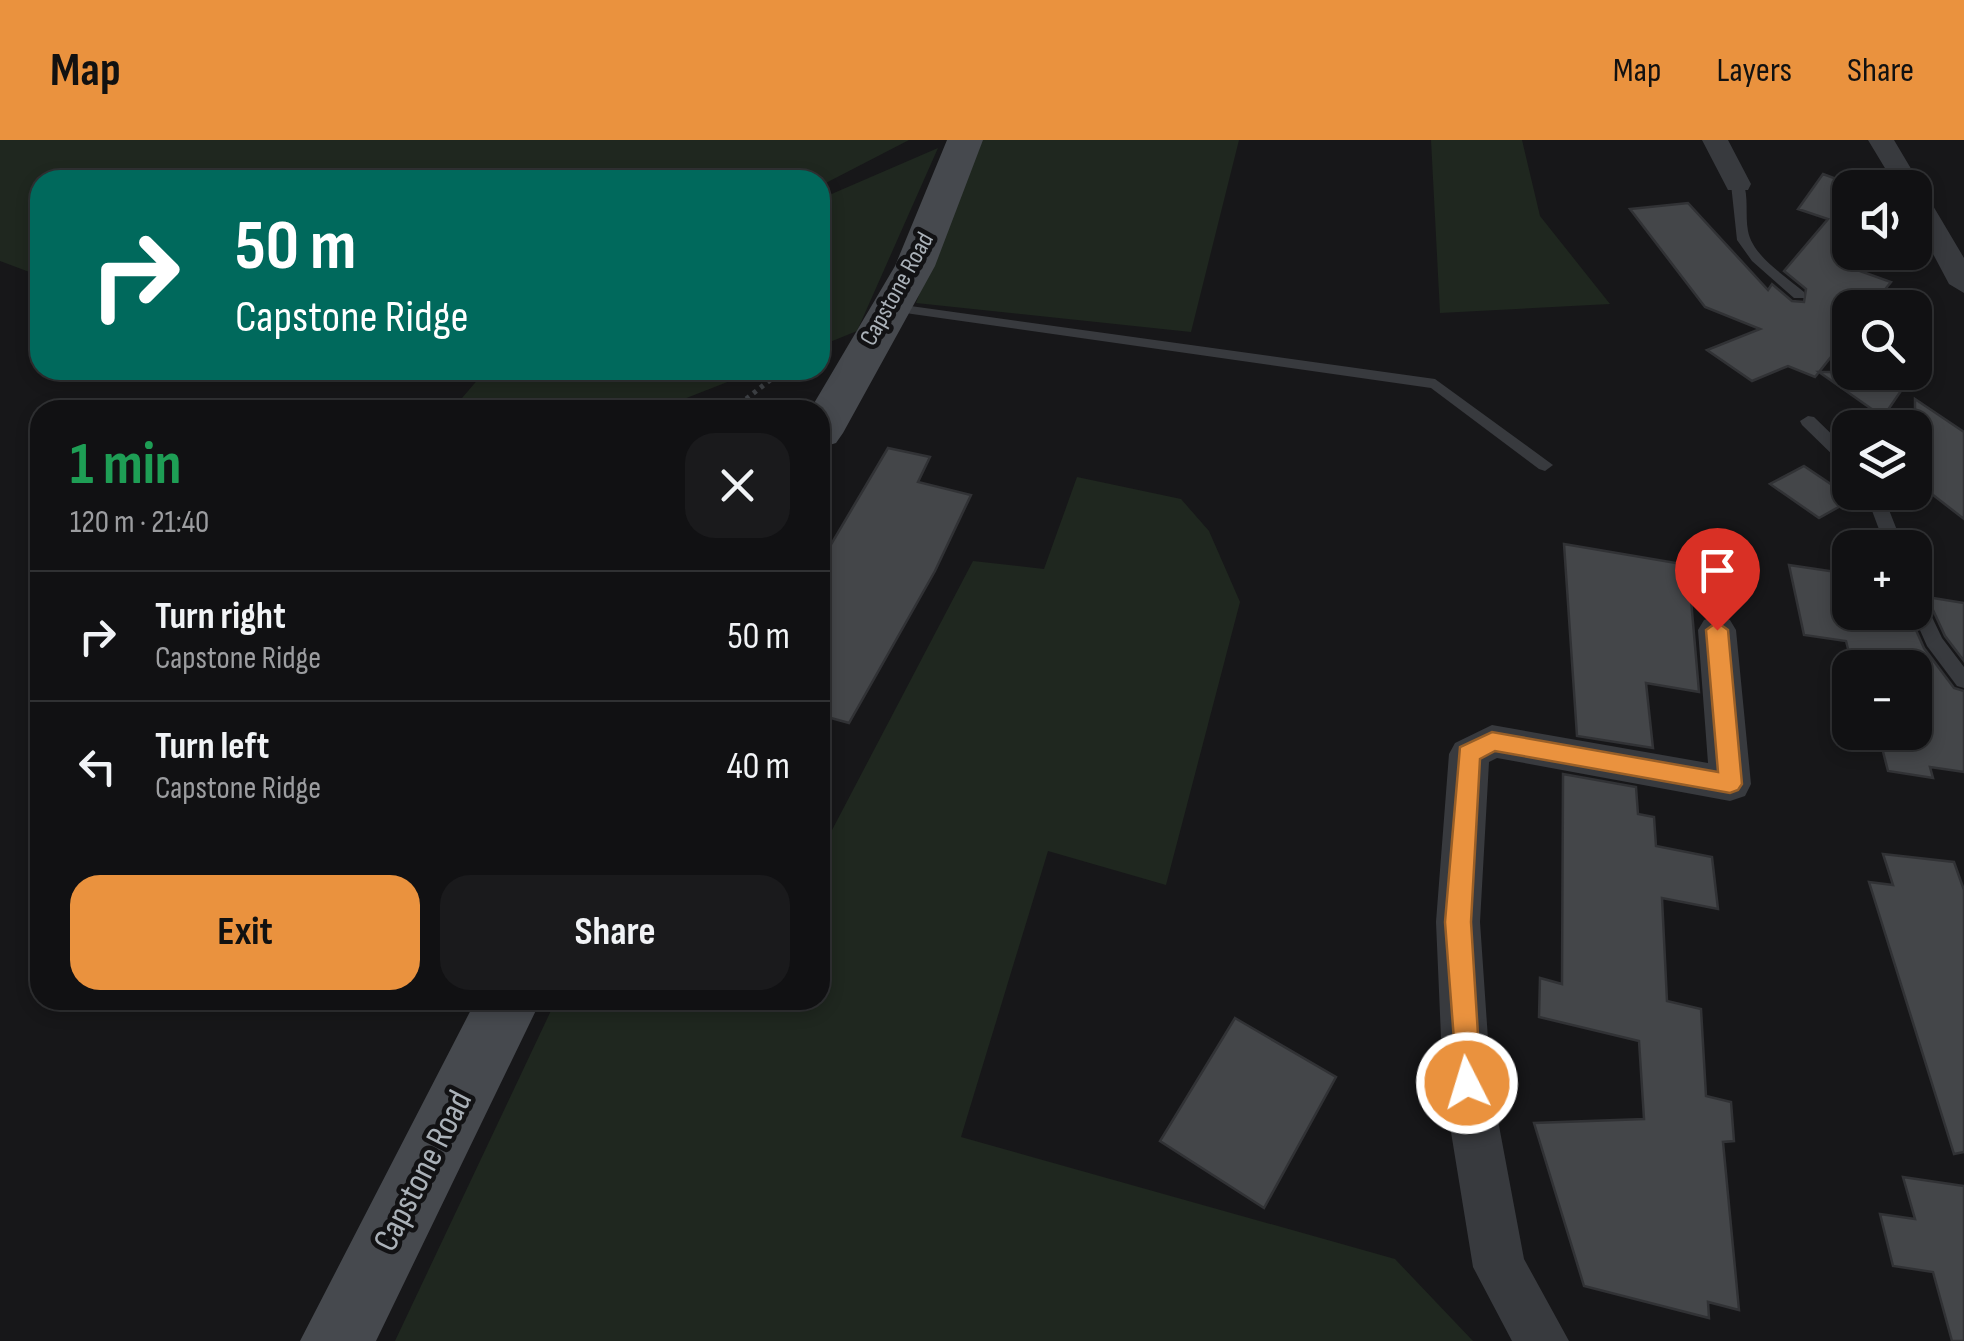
<!DOCTYPE html>
<meta charset="utf-8">
<style>
body{margin:0;font-family:"Sofia Sans Condensed",sans-serif;background:#1a1a1c;color:#f1f3f6;height:100vh;display:flex;flex-direction:column;font-size:38px;white-space:nowrap}
*{box-sizing:border-box;margin:0}
p{font-size:32px;color:#9c9da0}
.icon{flex:none;width:55px;height:55px;fill:none;stroke:currentColor;stroke-width:2;stroke-linecap:round;stroke-linejoin:round}
.map{position:relative;flex:1;overflow:hidden}
.side{position:absolute;left:30px;top:260px;width:800px;height:610px;display:flex;flex-direction:column;background:#111113;border-radius:30px;box-shadow:0 5px 15px #0003,0 0 0 2px #303133}
.side>*{flex:none}
.top-card{position:absolute;left:30px;top:30px;width:800px;height:210px;border-radius:30px;box-shadow:0 5px 15px #0003,0 0 0 2px #303133;background:#00695c;color:#fff;overflow:hidden}
.fabs{position:absolute;left:1832px;top:30px;display:grid;gap:20px}
.fabs a{display:grid;place-items:center;width:100px;height:100px;border-radius:20px;background:#111113;box-shadow:0 5px 15px #0003,0 0 0 2px #303133;font-size:50px}
.pin{position:absolute;display:grid;place-items:center;width:85px;height:85px;color:#fff;margin:-102px -42px;border-radius:50% 50% 50% 0;rotate:-45deg;box-shadow:0 0 10px #0007}
.pin .icon{rotate:45deg}
.me{position:absolute;width:110px;margin:-55px;rotate:355deg;stroke-linejoin:round;filter:drop-shadow(0 0 8px #0008)}
.turn{display:flex;align-items:center;gap:35px;height:210px;padding:0 40px;font-size:45px}
.turn .icon{width:130px;height:130px;stroke-width:2.5}
.turn b{display:block;font-size:70px;line-height:85px}
.round{display:grid;place-items:center;flex:none;width:105px;height:105px;border-radius:30px;background:#1a1a1c}
.summary{display:flex;align-items:center;justify-content:space-between;height:170px;padding:0 40px}
h1{font-size:60px;font-weight:700;line-height:75px;color:#1e9e55}
.cta{display:flex;gap:20px;margin-top:auto;padding:20px 40px}
.cta a{flex:1;height:115px;border-radius:30px;background:#ea923e;color:#111;font-size:40px;font-weight:700;line-height:115px;text-align:center}
.cta a+a{background:#1a1a1c;color:#f1f3f6}
ul{padding:0;list-style:none}
li{display:flex;align-items:center;gap:30px;height:130px;padding:0 40px;border-top:2px solid #303133}
li div{flex:1}
li b{display:block;font-size:38px}
li em{font-style:normal}
header{display:flex;align-items:center;gap:60px;box-sizing:border-box;height:140px;padding:0 50px;background:#ea923e;color:#111}
header strong{font-size:48px}
nav{display:flex;gap:55px;margin-inline-start:auto;font-size:35px}
.map>svg:first-child{display:block}
.green{fill:#1f271f}
.building{fill:#444649;stroke:#313235;stroke-width:2.5}
.lines{fill:none;stroke-linecap:round;stroke-linejoin:round}
.path{stroke:#3e4145;stroke-width:5;stroke-dasharray:4 5;stroke-linecap:butt}
.lane{fill:#383a3e;fill-rule:evenodd}
.street{fill:#383a3e;fill-rule:evenodd}
.secondary{fill:#46494e;fill-rule:evenodd}
.route{fill:#ea923e;stroke:#985f28;stroke-width:2.5}
.labels{text-anchor:middle;dominant-baseline:central;stroke-width:9;stroke-linejoin:round;paint-order:stroke}
.far-street-label{font-size:25px;fill:#aab1b8;stroke:#121214}
.near-street-label{font-size:35px;fill:#aab1b8;stroke:#121214}
</style>
<header>
<strong>Map</strong>
<nav><a>Map</a><a>Layers</a><a>Share</a></nav>
</header>
<div class="map">
<svg width="1964" height="1201" viewBox="0 0 1964 1201">
<rect width="100%" height="100%" fill="#171719"/>
<path class="green" d="M 0,0 L 909,0 L 820,46 L 820,40 L 40,40 L 40,136 L 0,121 Z
M 978,0 L 1239,0 L 1191,192 L 916,163 Z
M 1431,0 L 1522,0 L 1540,76 L 1610,164 L 1440,173 Z
M 938,8 L 857,191 L 820,206 L 820,59 Z
M 486,230 L 758,230 L 661,268 L 462,258 Z
M 1077,337 L 1181,359 L 1209,391 L 1240,462 L 1166,745 L 1048,711 L 961,997 L 1395,1119 L 1473,1201 L 395,1201 L 556,860 L 820,860 L 820,713 L 973,421 L 1044,429 Z"/>
<path class="building" d="M 1823,34 L 1850,44 L 1849,127 L 1891,142 L 1870,168 L 1850,168 L 1850,193 L 1815,237 L 1788,226 L 1752,241 L 1707,210 L 1760,189 L 1705,167 L 1630,69 L 1688,63 L 1768,150 L 1772,144 L 1792,161 L 1804,162 L 1806,149 L 1784,131 L 1828,79 L 1798,69 Z
M 1819,232 L 1914,232 L 1883,277 Z
M 1915,259 L 1964,292 L 1964,379 L 1915,341 Z
M 888,308 L 930,317 L 918,342 L 971,355 L 935,431 L 849,583 L 820,575 L 820,423 Z
M 1804,326 L 1853,359 L 1819,378 L 1770,344 Z
M 1564,404 L 1688,425 L 1699,552 L 1646,543 L 1653,608 L 1577,596 Z
M 1789,425 L 1850,434 L 1850,472 L 1908,472 L 1924,508 L 1954,548 L 1964,551 L 1964,632 L 1930,627 L 1933,638 L 1888,631 L 1878,592 L 1915,592 L 1915,528 L 1853,528 L 1846,501 L 1804,495 Z
M 1927,457 L 1964,463 L 1964,521 L 1945,496 Z
M 1563,634 L 1636,647 L 1638,674 L 1654,677 L 1656,706 L 1712,717 L 1718,769 L 1662,758 L 1667,861 L 1701,869 L 1706,956 L 1731,962 L 1734,1001 L 1723,1002 L 1739,1170 L 1708,1162 L 1709,1178 L 1584,1146 L 1534,983 L 1644,979 L 1639,901 L 1539,877 L 1540,838 L 1562,844 Z
M 1883,714 L 1954,722 L 1964,750 L 1964,1012 L 1954,1014 L 1869,742 L 1893,745 Z
M 1235,878 L 1336,937 L 1264,1068 L 1160,1001 Z
M 1903,1037 L 1964,1046 L 1964,1201 L 1952,1201 L 1933,1132 L 1893,1126 L 1880,1074 L 1915,1079 Z"/>
<g class="lines">
<path class="path" d="M 732,270 L 783,230"/>
<path class="lane" d="M 1738,40 L 1743,41 C 1749,58 1745,74 1748,91 C 1753,117 1786,136 1804,152 L 1804,158 L 1794,158 L 1752,121 L 1737,100 L 1731,44 Z
M 889,163 L 1435,239 L 1553,325 L 1545,331 L 1539,329 L 1431,248 L 884,170 L 884,164 Z
M 1808,276 L 1814,277 L 1850,312 L 1850,328 L 1844,326 L 1802,285 L 1800,281 Z
M 1865,352 L 1882,352 L 1904,408 L 1886,408 Z
M 1915,452 L 1921,454 L 1942,498 L 1964,527 L 1964,548 L 1957,546 L 1927,506 L 1912,472 L 1915,472 Z"/>
<path class="street" d="M 1702,0 L 1728,0 L 1751,44 L 1748,50 L 1728,50 Z
M 1868,0 L 1894,0 L 1964,118 L 1964,153 L 1949,144 L 1915,80 L 1915,48 L 1897,48 Z
M 1717,476 L 1730,480 L 1736,490 L 1751,644 L 1745,656 L 1730,661 L 1497,618 L 1489,622 L 1480,782 L 1491,943 L 1524,1119 L 1569,1201 L 1512,1201 L 1473,1127 L 1443,943 L 1436,782 L 1449,614 L 1455,603 L 1492,585 L 1708,623 L 1698,490 L 1704,480 Z"/>
<path class="secondary" d="M 947,0 L 983,0 L 935,126 L 843,293 L 836,303 L 820,308 L 820,270 L 810,270 L 895,126 Z
M 476,860 L 541,860 L 376,1201 L 300,1201 Z"/>
</g>
<path class="route" d="M 1717,482 L 1728,490 L 1742,644 L 1738,650 L 1730,653 L 1495,611 L 1480,619 L 1471,782 L 1481,943 L 1477,953 L 1467,956 L 1458,953 L 1445,782 L 1460,607 L 1492,592 L 1718,632 L 1706,490 Z"/>
<g class="labels">
<g class="far-street-label">
<text transform="translate(897 149) rotate(-61)">Capstone Road</text>
</g>
<g class="near-street-label">
<text transform="translate(423 1031) rotate(-63)">Capstone Road</text>
</g>
</g>
</svg>
<div class="fabs">
<a><svg class="icon" aria-label="sound" viewBox="0 0 24 24"><path d="M4 9h4l5-4v14l-5-4H4zM17 9q2 3 0 6"/></svg></a>
<a><svg class="icon" aria-label="search" viewBox="0 0 24 24"><circle cx="10" cy="10" r="6"/><path d="M15 15l6 6"/></svg></a>
<a><svg class="icon" aria-label="layers" viewBox="0 0 24 24"><path d="M12 4l9 5-9 5-9-5zM3 14l9 5 9-5"/></svg></a>
<a>+</a>
<a>−</a>
</div>
<div class="pin" style="left:1717px;top:490px;background:#d93025"><svg class="icon" aria-label="arrive" viewBox="0 0 24 24"><path d="M6 21V4h12l-3 4 3 4H6"/></svg></div>
<svg class="me" style="left:1467px;top:943px" viewBox="-20 -20 40 40"><circle r="17" fill="#ea923e" stroke="#fff" stroke-width="3"/><path d="M0-11L8 9 0 5-8 9z" fill="#fff"/></svg>
<div class="top-card">
<div class="turn"><svg class="icon" aria-label="right" viewBox="0 0 24 24"><path d="M7 20v-9h11M14 6l5 5-5 5"/></svg><div><b>50 m</b>Capstone Ridge</div></div>
</div>
<section class="side">
<div class="summary"><div><h1>1 min</h1><p>120 m · 21:40</p></div><a class="round"><svg class="icon" aria-label="close" viewBox="0 0 24 24"><path d="M6 6l12 12M18 6L6 18"/></svg></a></div>
<ul>
<li><svg class="icon" aria-label="right" viewBox="0 0 24 24"><path d="M7 20v-9h11M14 6l5 5-5 5"/></svg><div><b>Turn right</b><p>Capstone Ridge</p></div><em>50 m</em></li>
<li><svg class="icon" aria-label="left" viewBox="0 0 24 24"><path d="M17 20v-9H6M10 6l-5 5 5 5"/></svg><div><b>Turn left</b><p>Capstone Ridge</p></div><em>40 m</em></li>
</ul>
<div class="cta"><a>Exit</a><a>Share</a></div>
</section>
</div>
